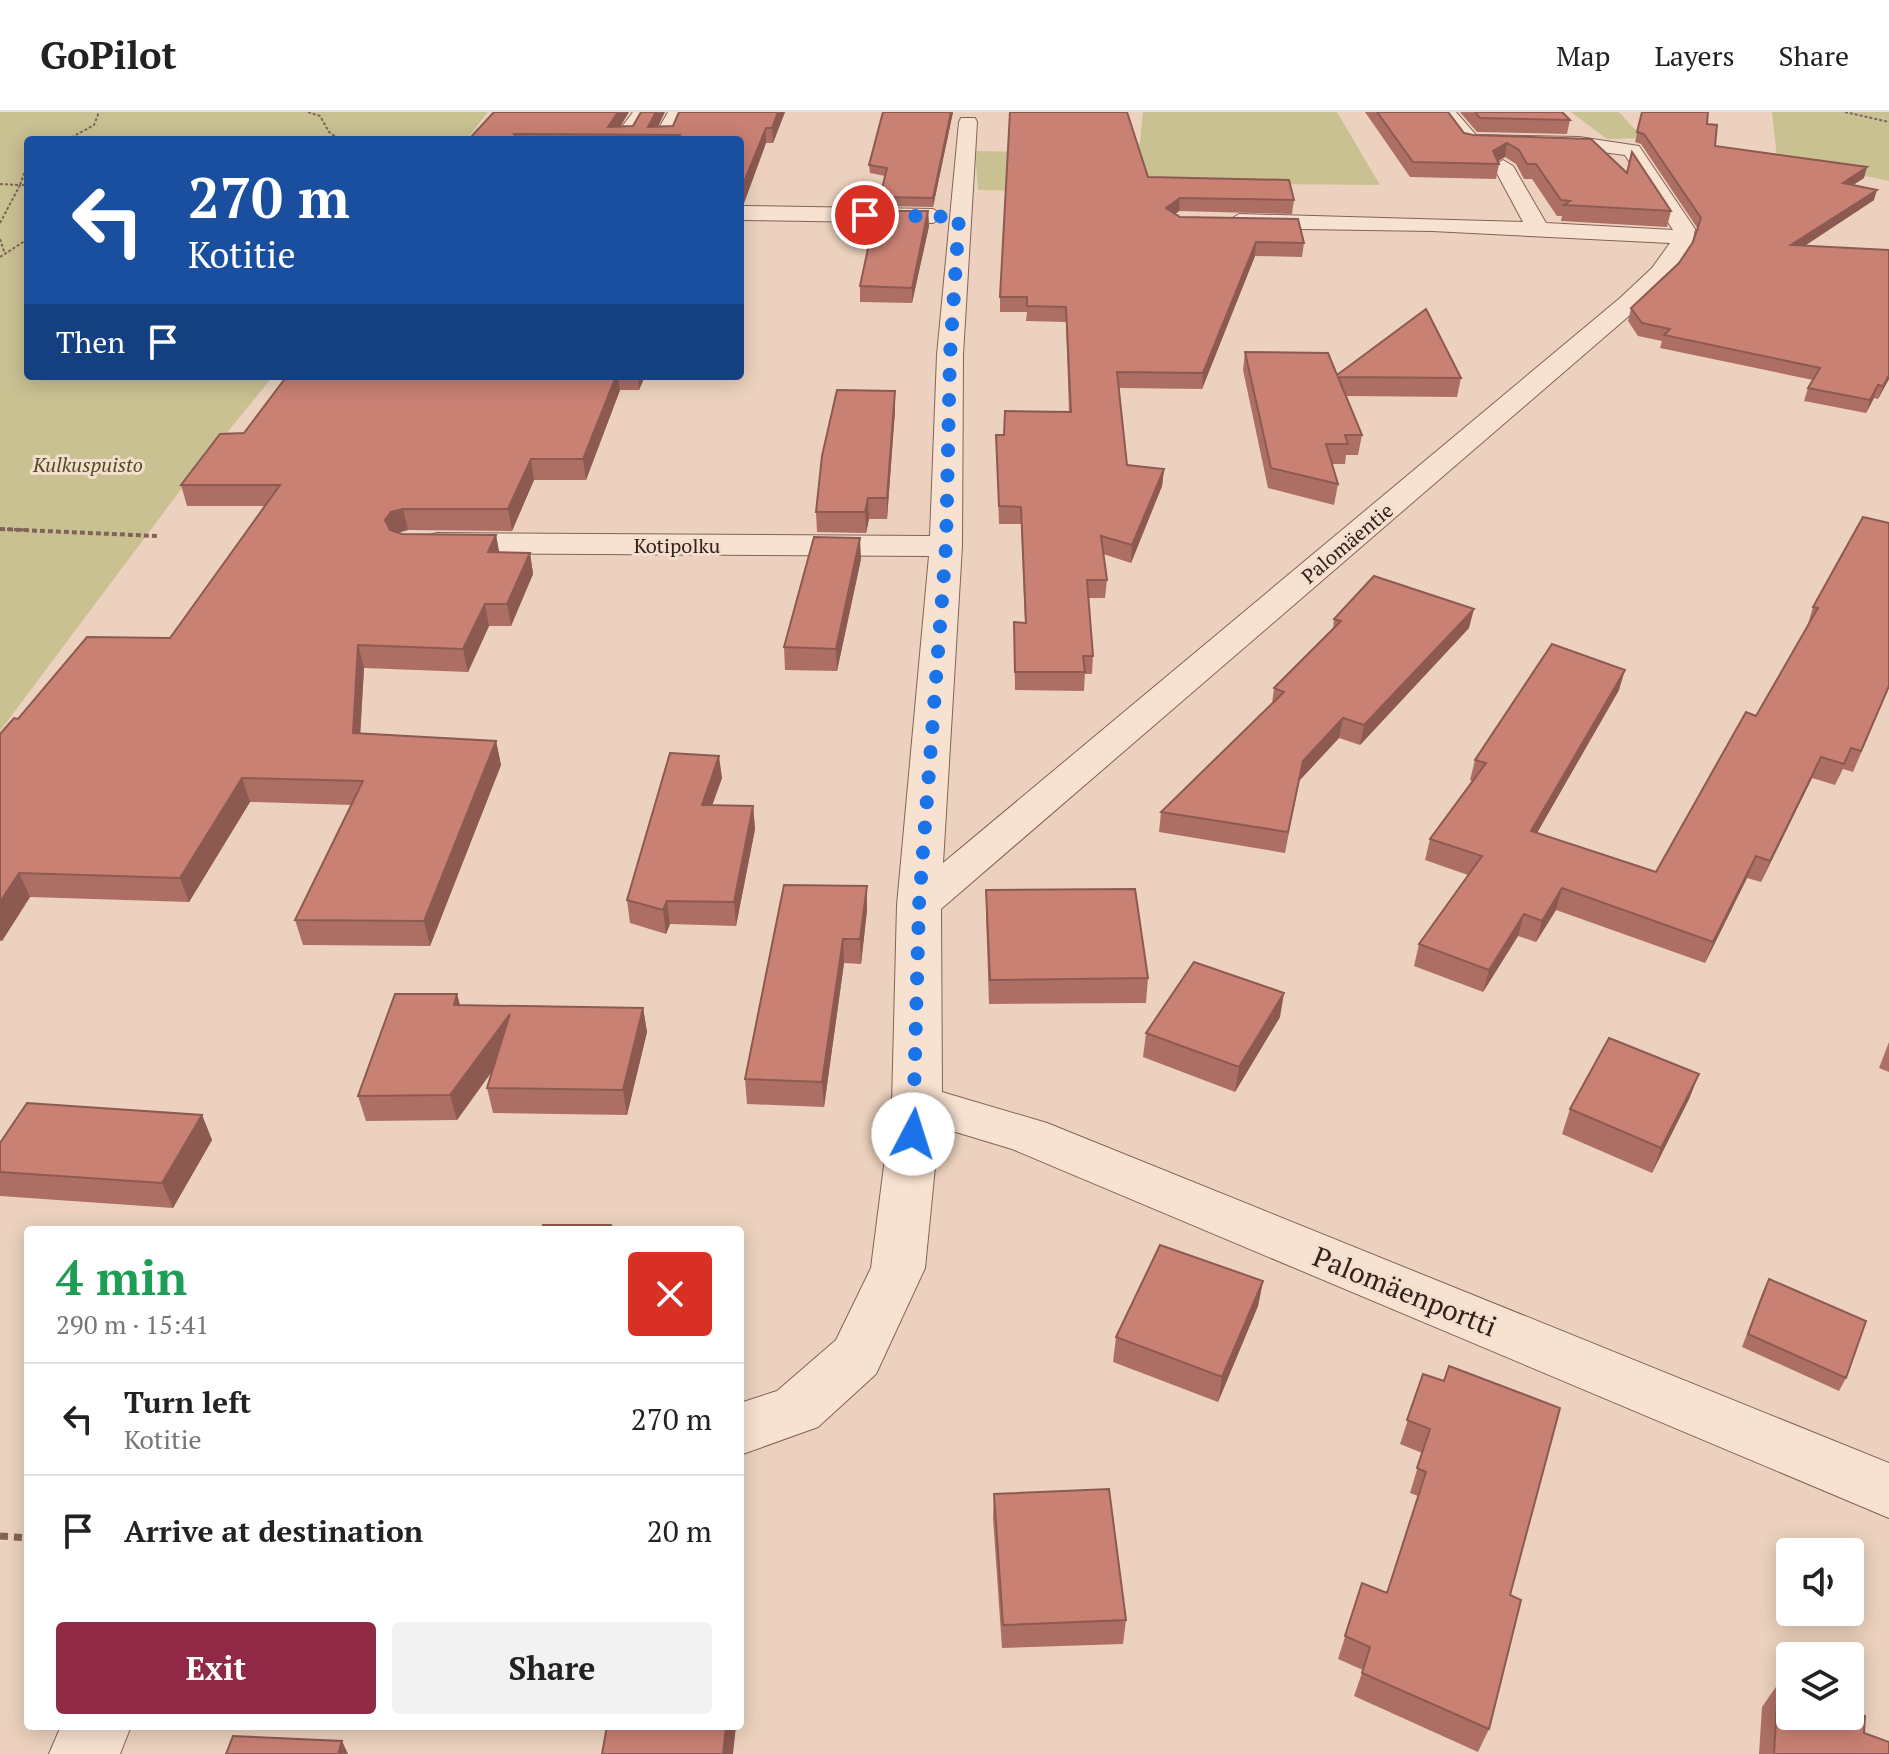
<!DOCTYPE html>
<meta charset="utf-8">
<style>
body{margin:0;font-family:"PT Serif",serif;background:#f2f2f2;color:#222;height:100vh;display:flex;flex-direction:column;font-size:30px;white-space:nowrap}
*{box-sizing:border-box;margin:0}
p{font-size:26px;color:#767676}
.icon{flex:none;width:44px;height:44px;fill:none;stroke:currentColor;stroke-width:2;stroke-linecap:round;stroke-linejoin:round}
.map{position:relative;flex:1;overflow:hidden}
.side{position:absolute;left:24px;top:1114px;width:720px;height:504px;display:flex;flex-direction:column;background:#fff;border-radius:8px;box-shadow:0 4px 20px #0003}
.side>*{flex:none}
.hud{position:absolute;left:24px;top:24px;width:720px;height:244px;border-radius:8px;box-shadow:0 4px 20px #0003;background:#1a4fa0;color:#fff;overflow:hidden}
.tools{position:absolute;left:1776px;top:1426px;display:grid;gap:16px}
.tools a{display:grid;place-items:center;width:88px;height:88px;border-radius:8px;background:#fff;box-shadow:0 4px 20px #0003;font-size:40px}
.pin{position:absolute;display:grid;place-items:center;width:68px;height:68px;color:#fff;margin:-34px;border:4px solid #fff;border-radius:50%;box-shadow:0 2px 8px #0007}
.me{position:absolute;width:88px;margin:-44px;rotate:5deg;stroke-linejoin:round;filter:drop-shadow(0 0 6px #0008)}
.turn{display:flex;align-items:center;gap:28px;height:168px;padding:0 32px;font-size:36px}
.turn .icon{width:104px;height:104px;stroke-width:2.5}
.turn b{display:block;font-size:56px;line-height:68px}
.then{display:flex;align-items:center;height:76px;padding:0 32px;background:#0003;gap:16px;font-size:30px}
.round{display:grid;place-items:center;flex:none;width:84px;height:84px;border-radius:8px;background:#f2f2f2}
.summary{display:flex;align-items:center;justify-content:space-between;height:136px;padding:0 32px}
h1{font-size:48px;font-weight:600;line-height:60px;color:#1e9e55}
.primary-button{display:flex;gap:16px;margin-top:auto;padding:16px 32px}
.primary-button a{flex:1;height:92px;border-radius:8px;background:#902946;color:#fff;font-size:32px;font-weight:600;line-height:92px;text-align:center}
.primary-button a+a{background:#f2f2f2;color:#222}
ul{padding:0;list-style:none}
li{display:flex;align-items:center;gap:24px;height:112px;padding:0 32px;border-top:2px solid #e0e0e0}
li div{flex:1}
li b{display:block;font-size:30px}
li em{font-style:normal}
header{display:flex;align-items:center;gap:48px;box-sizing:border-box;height:112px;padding:0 40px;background:#fff;border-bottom:2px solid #e0e0e0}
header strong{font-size:38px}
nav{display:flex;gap:44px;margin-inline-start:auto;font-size:28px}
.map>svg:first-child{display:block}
.green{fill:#c9c192}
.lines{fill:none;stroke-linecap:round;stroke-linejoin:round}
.minor-casing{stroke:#836357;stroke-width:2}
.path-far3{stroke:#836357;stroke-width:2;stroke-dasharray:3 2;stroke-linecap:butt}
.path-far2{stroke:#836357;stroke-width:3;stroke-dasharray:4 3;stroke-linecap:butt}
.path-far1{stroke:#836357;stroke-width:4;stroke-dasharray:5 3;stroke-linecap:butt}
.path{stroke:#836357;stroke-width:7;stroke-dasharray:8 6;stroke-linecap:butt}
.minor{fill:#f7e1d0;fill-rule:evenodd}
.wall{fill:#ad6f64}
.shaded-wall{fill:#8d5a51}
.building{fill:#c98174;stroke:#8d5a51;stroke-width:2}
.route{stroke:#1a73e8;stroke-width:14;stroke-dasharray:0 25.2}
.labels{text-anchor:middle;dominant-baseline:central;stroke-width:6;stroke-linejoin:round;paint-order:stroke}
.far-park-label{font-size:20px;font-style:italic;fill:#4f4e23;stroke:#f4decd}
.far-street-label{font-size:20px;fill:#33211b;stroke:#f4decd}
.near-street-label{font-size:28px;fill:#33211b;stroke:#f4decd}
</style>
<header>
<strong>GoPilot</strong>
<nav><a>Map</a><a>Layers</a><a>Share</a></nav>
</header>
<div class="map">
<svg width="1889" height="1642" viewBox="0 0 1889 1642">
<rect width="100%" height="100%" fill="#ecd2be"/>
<path class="green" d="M 0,0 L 488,0 L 466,28 L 28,28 L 28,264 L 273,264 L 179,380 L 0,619 Z
M 1143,0 L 1337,0 L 1380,73 L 1163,71 L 1103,80 L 978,78 L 975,39 L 1089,41 L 1140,31 Z
M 1571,0 L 1619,0 L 1643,26 L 1607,27 Z
M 1772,0 L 1889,0 L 1889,69 L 1777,46 Z"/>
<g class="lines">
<defs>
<path id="minor" d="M 633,0 L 651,0 L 632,28 L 612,28 Z
M 668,0 L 686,0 L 672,28 L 652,28 Z
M 1437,0 L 1456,0 L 1476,23 L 1579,25 L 1639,34 L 1695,117 C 1691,149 1661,175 1637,197 L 941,797 L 942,980 L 1047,1011 L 1889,1351 L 1889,1406 L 1012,1037 L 939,1015 L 925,1156 L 876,1262 L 818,1315 L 740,1343 L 740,1291 L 777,1279 L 836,1228 L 871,1156 L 892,991 L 897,793 L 929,444 L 437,441 L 426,438 L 421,431 L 426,424 L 437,421 L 930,424 L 937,243 L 959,10 L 961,6 L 975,6 L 977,10 L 963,243 L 962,434 L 943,751 L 1620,186 L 1652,156 L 1670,131 L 1432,119 L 1239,116 L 1228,109 L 1239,102 L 1523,110 L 1493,54 L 1503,48 L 1513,54 L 1546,111 L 1673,118 L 1625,43 L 1579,37 L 1471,35 L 1464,33 Z
M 740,94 L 933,97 L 944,104 L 933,111 L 740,108 Z
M 61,1614 L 131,1614 L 120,1642 L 49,1642 Z"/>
</defs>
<use href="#minor" class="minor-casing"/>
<path class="path-far3" d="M 308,0 L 320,4 L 329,20 L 340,28
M 1845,0 L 1889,10
M 67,28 L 94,13 L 99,0
M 0,72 L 20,73 L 28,51
M 0,111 L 20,73 L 28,73
M 0,127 L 5,142
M 0,145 L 28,127"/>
<path class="path-far2" d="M 0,417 L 25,418"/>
<path class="path-far1" d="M 0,417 L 157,424"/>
<path class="path" d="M 0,1424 L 28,1426"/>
<use href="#minor" class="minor"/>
</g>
<path class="wall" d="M 629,0 L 620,15 L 673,14 L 785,0 L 773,31 L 766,31 L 744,91 L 740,91 L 740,28 L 468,28 Z
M 953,0 L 933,95 L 881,94 L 880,85 L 885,64 L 870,61 L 869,53 Z
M 1365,0 L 1448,0 L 1464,21 L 1473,23 L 1591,27 L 1627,61 L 1671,99 L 1667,115 L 1561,109 L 1562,104 L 1557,104 L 1532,67 L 1524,67 L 1516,52 L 1505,45 L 1498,49 L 1499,52 L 1496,67 L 1410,65 Z
M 1460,0 L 1562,0 L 1570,8 L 1567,22 L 1477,20 Z
M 1642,0 L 1707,12 L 1715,34 L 1864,66 L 1853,73 L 1874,88 L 1804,134 L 1889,138 L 1889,267 L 1878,287 L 1874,286 L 1866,301 L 1804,289 L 1808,276 L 1813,268 L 1660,236 L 1662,229 L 1638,224 L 1628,209 L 1631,196 L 1679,151 L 1693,130 L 1698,117 L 1641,32 L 1635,30 Z
M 1148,65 L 1294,88 L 1292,102 L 1179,99 L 1175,102 L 1180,105 L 1304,131 L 1302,145 L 1255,144 L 1202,277 L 1119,276 L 1127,353 L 1164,357 L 1162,374 L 1131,451 L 1103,442 L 1107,468 L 1105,486 L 1088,486 L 1093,544 L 1092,562 L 1085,562 L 1084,579 L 1015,578 L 1014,510 L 1025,511 L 1021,412 L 999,412 L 996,323 L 1004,323 L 1069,300 L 1066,210 L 1026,209 L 1027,200 L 1000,200 L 1000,185 Z
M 928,99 L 929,114 L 912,191 L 860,190 L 860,174 Z
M 1245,240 L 1337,263 L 1461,266 L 1457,285 L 1346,284 L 1362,323 L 1358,343 L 1346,343 L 1345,352 L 1332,352 L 1338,372 L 1334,393 L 1268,376 L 1243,258 Z
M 287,264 L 645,264 L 639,278 L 620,278 L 586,368 L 534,368 L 512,419 L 408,418 L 397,421 L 402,422 L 496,423 L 499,440 L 530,441 L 533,462 L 511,514 L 489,514 L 468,560 L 364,556 L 360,621 L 496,629 L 501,653 L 430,834 L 303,833 L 295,808 L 352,693 L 250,690 L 189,790 L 30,785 L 2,829 L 0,829 L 0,622 L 18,607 L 170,526 L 265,394 L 187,394 L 181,373 L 244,321 Z
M 895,279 L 895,298 L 887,407 L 869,407 L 866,421 L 817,420 L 816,400 Z
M 1863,405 L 1889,575 L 1853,660 L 1843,657 L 1835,673 L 1812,666 L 1761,770 L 1747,766 L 1705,851 L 1556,798 L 1536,830 L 1518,824 L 1483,880 L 1414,854 L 1419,832 L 1468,763 L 1425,748 L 1430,727 L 1472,669 L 1470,668 L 1475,648 L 1619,578 L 1537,721 L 1656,760 L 1756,604 L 1807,515 L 1813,495 Z
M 861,447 L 837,559 L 785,558 L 784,535 Z
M 1334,507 L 1469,516 L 1360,633 L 1339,626 L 1299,669 L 1285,741 L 1159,720 L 1161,700 L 1272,592 L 1274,576 L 1333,518 Z
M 722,666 L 712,693 L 753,694 L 755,717 L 736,814 L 670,812 L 666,822 L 630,811 L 627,788 Z
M 867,774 L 867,798 L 861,852 L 844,851 L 824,995 L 747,992 L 745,967 Z
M 986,778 L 1148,866 L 1146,891 L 989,892 L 986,802 Z
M 457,882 L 460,893 L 643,896 L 647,920 L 627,1003 L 493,1001 L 487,976 L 493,958 L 457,1008 L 366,1009 L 358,984 Z
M 1280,905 L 1235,980 L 1143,945 L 1146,921 Z
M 1889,930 L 1889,960 L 1879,956 Z
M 1699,962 L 1689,987 L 1652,1061 L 1562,1022 L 1570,997 Z
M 202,1003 L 212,1028 L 173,1096 L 0,1084 L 0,1031 Z
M 1769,1167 L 1846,1266 L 1839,1279 L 1742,1235 L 1763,1179 Z
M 1263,1169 L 1258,1194 L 1218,1290 L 1113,1250 L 1116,1225 Z
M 1423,1262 L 1510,1483 L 1489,1617 L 1478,1640 L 1354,1584 L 1363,1558 L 1338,1547 L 1362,1471 L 1387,1481 L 1418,1384 L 1410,1381 L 1422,1341 L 1400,1332 Z
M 994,1382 L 1126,1508 L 1123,1532 L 1002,1536 L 993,1406 Z
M 1778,1572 L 1864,1621 L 1889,1642 L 1759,1642 L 1762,1595 Z"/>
<path class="shaded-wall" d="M 618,0 L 629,0 L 615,23 L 608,15 Z
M 656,0 L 665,0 L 654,23 L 648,15 Z
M 778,0 L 785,0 L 773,31 L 772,16 Z
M 951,0 L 953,0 L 933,95 L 933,86 Z
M 766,16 L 766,31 L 744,91 L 742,75 Z
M 1507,31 L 1505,45 L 1493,52 L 1493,39 Z
M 1867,55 L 1864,66 L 1839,82 L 1843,71 Z
M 1877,78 L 1874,88 L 1788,145 L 1791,133 Z
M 1180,86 L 1179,99 L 1165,110 L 1166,96 Z
M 928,99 L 929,114 L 912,191 L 912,176 Z
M 1256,130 L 1255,144 L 1202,277 L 1203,261 Z
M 1889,263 L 1889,267 L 1878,287 L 1883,274 Z
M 616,264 L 618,264 L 620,278 L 586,368 L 583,347 Z
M 638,264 L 645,264 L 639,278 Z
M 1878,273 L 1874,286 L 1866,301 L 1870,288 Z
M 895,279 L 895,298 L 887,407 L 887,386 Z
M 531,347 L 534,368 L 512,419 L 508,397 Z
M 1164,357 L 1162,374 L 1131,451 L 1132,433 Z
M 868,386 L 869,407 L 866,421 L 865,400 Z
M 403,397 L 408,418 L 396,421 L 390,429 L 385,408 L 391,400 Z
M 496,423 L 500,445 L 488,440 Z
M 860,426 L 861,447 L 837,559 L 836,537 Z
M 530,441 L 533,462 L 511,514 L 507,492 Z
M 485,492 L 489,514 L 468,560 L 463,537 Z
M 1474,497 L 1469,516 L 1360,633 L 1364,613 Z
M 358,533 L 364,556 L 359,644 L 353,621 Z
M 1625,558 L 1619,578 L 1526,740 L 1531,719 Z
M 1343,606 L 1339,626 L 1299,669 L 1285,741 L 1303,649 Z
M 496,629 L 501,653 L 430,834 L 424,809 Z
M 719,644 L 722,666 L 704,716 L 702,693 Z
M 1821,645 L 1812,666 L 1761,770 L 1770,749 Z
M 242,666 L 250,690 L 189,790 L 180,766 Z
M 753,694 L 755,717 L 736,814 L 734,790 Z
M 1756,744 L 1747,766 L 1705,851 L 1713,830 Z
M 19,761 L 30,785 L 2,829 L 0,826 L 0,790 Z
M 867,774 L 867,798 L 861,852 L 860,827 Z
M 1562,776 L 1556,798 L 1536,830 L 1542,809 Z
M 667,789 L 670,812 L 666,822 L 663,798 Z
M 1524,802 L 1518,824 L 1483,880 L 1489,858 Z
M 843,827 L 844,851 L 824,995 L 822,970 Z
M 1284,881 L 1280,905 L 1235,980 L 1239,955 Z
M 457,882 L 463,906 L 454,893 Z
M 643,896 L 647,920 L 627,1003 L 623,978 Z
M 510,902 L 516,926 L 457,1008 L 450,983 Z
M 1699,962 L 1689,987 L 1652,1061 L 1661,1036 Z
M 202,1003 L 212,1028 L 173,1096 L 162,1071 Z
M 1263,1169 L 1258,1194 L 1218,1290 L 1222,1265 Z
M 726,1614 L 736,1614 L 733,1642 L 723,1642 Z
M 342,1629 L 348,1642 L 338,1642 Z"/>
<path class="building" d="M 494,0 L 618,0 L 608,15 L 633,14 L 641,0 L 656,0 L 648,15 L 673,14 L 679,0 L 778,0 L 772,16 L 766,16 L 742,75 L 740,75 L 740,28 L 678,28 L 680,23 L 514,22 L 518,28 L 468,28 Z
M 883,0 L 951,0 L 933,86 L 880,85 L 887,56 L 869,53 Z
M 1010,0 L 1127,0 L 1148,65 L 1289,68 L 1294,88 L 1180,86 L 1166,96 L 1180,105 L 1298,107 L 1304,131 L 1256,130 L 1203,261 L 1117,260 L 1127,353 L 1164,357 L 1132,433 L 1101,424 L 1107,468 L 1087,468 L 1093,544 L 1083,544 L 1085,560 L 1015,560 L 1014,510 L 1026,511 L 1021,395 L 999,394 L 996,323 L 1004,323 L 1005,299 L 1071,300 L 1066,195 L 1027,194 L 1027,185 L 1000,185 Z
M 1377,0 L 1448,0 L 1464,21 L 1473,23 L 1591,27 L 1627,61 L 1632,40 L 1671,99 L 1564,93 L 1570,89 L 1561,88 L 1536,52 L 1527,52 L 1519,38 L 1507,31 L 1493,39 L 1499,52 L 1413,50 Z
M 1475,0 L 1562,0 L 1570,8 L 1480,6 Z
M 1642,0 L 1708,0 L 1707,12 L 1717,13 L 1715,34 L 1867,55 L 1843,71 L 1877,78 L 1791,133 L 1889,138 L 1889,263 L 1883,274 L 1878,273 L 1870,288 L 1808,276 L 1820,256 L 1664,223 L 1670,217 L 1642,211 L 1631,196 L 1679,151 L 1693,130 L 1701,106 L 1644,22 L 1637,20 Z
M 876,99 L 928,99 L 912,176 L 860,174 Z
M 1426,197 L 1461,266 L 1338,265 L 1362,323 L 1345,323 L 1348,332 L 1326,332 L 1338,372 L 1271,356 L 1245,240 L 1328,241 L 1337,263 Z
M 287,264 L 616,264 L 583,347 L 531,347 L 508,397 L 403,397 L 391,400 L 385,408 L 390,418 L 402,422 L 496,423 L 488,440 L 530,441 L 507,492 L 485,492 L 463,537 L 358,533 L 353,621 L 496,629 L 424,809 L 295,808 L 363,669 L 242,666 L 180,766 L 19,761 L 0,790 L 0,622 L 14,606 L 18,607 L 87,525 L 170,526 L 280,373 L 181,373 L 220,322 L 244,321 Z
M 837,278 L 895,279 L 887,386 L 868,386 L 865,400 L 816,400 L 822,344 Z
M 1863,405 L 1889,411 L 1889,574 L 1861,639 L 1851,636 L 1844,652 L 1821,645 L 1770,749 L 1756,744 L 1713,830 L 1562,776 L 1542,809 L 1524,802 L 1489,858 L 1419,832 L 1482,744 L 1430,727 L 1486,651 L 1475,648 L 1552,532 L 1625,558 L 1531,719 L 1656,760 L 1746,600 L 1756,604 L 1818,496 L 1813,495 Z
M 814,425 L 860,426 L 836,537 L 784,535 Z
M 1374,464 L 1474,497 L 1364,613 L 1343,606 L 1303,649 L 1288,720 L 1161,700 L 1284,580 L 1274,576 L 1341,509 L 1334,507 Z
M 670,641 L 719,644 L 702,693 L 753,694 L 734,790 L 667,789 L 663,798 L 627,788 Z
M 784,773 L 867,774 L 860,827 L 843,827 L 822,970 L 745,967 Z
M 1135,777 L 1148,866 L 990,868 L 986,778 Z
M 1194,850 L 1284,881 L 1239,955 L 1146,921 Z
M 395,882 L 457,882 L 454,893 L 643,896 L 623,978 L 487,976 L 510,902 L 450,983 L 358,984 Z
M 1609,926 L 1699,962 L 1661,1036 L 1570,997 Z
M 27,991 L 202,1003 L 162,1071 L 0,1060 L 0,1031 Z
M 543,1113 L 611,1113 L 610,1118 L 542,1118 Z
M 1160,1133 L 1263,1169 L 1222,1265 L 1116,1225 Z
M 1769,1167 L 1866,1209 L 1846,1266 L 1748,1222 Z
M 1449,1254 L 1560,1296 L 1510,1483 L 1521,1488 L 1489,1617 L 1362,1561 L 1370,1535 L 1345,1524 L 1362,1471 L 1387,1481 L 1426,1360 L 1417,1356 L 1430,1317 L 1407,1308 L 1423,1262 L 1444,1269 Z
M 1109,1377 L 1126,1508 L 1003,1513 L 994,1382 Z
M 1778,1572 L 1790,1576 L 1790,1604 L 1850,1604 L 1850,1599 L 1865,1604 L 1864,1621 L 1889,1630 L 1889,1642 L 1774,1642 Z
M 607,1614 L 726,1614 L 723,1642 L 602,1642 Z
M 233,1624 L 342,1629 L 338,1642 L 226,1642 Z"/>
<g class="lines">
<path class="route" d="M 865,103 L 959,105 L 950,243 L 946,434 L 919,793 L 913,1022"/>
</g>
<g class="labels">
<g class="far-park-label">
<text x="88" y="352">Kulkuspuisto</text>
</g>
<g class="far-street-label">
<text transform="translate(1347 431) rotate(-40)">Palomäentie</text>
<text x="677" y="433">Kotipolku</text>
</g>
<g class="near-street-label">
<text transform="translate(1405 1179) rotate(22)">Palomäenportti</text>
</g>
</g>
</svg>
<div class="tools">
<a><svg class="icon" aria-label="sound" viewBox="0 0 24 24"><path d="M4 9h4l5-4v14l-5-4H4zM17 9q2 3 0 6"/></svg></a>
<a><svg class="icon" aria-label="layers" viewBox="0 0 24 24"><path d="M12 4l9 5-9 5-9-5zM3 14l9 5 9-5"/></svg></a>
</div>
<div class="pin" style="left:865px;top:103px;background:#d93025"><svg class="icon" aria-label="arrive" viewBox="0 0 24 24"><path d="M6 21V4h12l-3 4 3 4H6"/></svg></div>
<svg class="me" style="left:913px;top:1022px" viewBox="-20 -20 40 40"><circle r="19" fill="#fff"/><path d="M0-13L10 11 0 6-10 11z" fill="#1a73e8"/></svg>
<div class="hud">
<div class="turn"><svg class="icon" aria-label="left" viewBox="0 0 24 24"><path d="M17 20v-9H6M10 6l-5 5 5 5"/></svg><div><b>270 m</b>Kotitie</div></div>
<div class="then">Then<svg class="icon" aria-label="arrive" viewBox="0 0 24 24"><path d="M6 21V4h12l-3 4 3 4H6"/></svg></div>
</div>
<section class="side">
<div class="summary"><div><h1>4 min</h1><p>290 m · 15:41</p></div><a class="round" style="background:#d93025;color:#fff"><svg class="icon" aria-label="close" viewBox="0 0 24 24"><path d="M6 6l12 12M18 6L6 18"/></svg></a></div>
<ul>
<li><svg class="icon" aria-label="left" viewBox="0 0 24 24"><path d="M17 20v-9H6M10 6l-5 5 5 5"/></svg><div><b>Turn left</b><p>Kotitie</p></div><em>270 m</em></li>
<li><svg class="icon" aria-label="arrive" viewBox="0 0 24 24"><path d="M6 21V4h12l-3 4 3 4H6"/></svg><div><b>Arrive at destination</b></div><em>20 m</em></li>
</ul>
<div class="primary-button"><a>Exit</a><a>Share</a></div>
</section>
</div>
